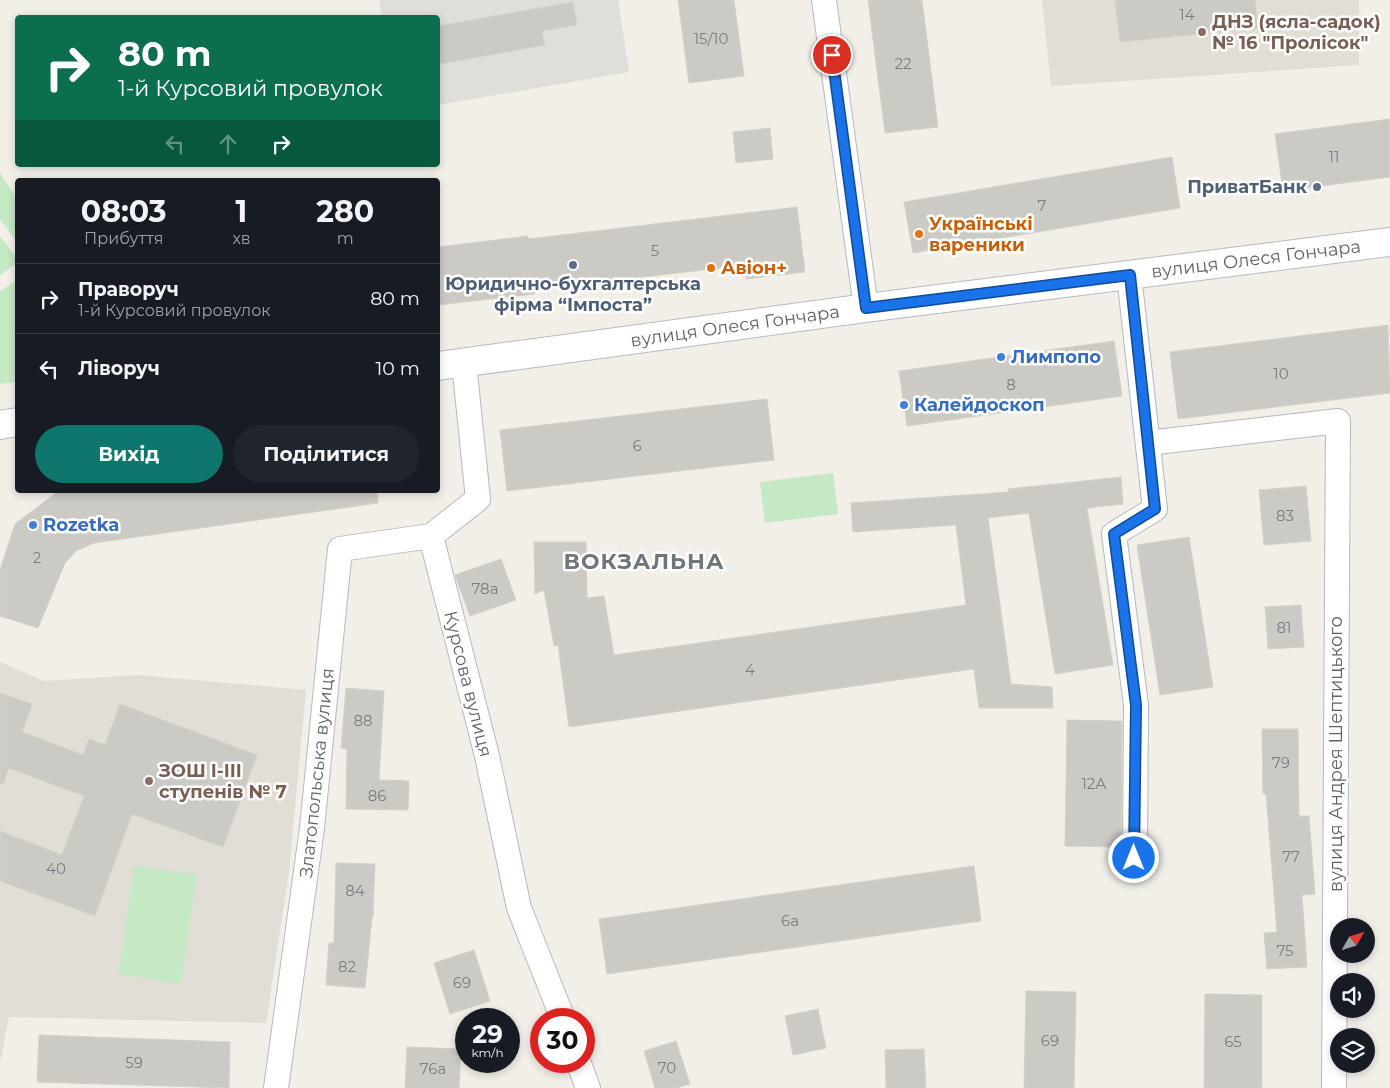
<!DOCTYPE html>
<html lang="uk">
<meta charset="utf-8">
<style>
body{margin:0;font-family:Montserrat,sans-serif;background:#20242c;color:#f1f3f6;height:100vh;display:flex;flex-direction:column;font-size:19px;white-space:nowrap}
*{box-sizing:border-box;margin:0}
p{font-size:16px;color:#9ea1a6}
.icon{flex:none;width:28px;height:28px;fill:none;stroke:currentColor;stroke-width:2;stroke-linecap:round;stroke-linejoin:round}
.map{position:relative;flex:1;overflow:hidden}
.drawer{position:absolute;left:15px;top:178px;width:425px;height:315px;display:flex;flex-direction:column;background:#171b24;border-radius:5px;box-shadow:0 2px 8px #0003}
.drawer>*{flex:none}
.banner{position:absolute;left:15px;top:15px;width:425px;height:152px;border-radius:5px;box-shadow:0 2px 8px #0003;background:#0b6e4f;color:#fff;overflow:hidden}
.needle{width:32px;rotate:51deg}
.controls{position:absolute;left:1330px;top:918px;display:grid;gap:10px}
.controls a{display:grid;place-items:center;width:45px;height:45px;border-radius:50%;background:#171b24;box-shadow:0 2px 8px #0003;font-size:25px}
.speed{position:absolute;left:455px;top:1008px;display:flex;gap:10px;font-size:25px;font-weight:700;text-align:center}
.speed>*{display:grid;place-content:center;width:65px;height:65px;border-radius:50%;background:#171b24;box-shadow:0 2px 8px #0003;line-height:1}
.speed small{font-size:12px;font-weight:400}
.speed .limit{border:8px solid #d22;background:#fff;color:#111}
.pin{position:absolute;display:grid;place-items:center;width:42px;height:42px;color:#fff;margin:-21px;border:2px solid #fff;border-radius:50%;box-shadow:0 1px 5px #0007}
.me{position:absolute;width:55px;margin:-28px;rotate:0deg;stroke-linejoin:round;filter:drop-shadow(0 0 4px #0008)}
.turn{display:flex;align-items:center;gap:18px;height:105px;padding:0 20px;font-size:22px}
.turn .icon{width:65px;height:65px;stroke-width:2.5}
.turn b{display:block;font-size:35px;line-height:42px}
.lanes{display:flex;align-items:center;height:48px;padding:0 20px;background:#0003;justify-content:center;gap:25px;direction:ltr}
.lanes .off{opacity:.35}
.eta{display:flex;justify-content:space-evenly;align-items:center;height:85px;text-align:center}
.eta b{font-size:30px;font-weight:700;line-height:35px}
.action{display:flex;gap:10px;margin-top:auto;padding:10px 20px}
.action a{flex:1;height:58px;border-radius:30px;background:#0f766e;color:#fff;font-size:20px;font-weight:700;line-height:58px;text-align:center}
.action a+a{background:#20242c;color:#f1f3f6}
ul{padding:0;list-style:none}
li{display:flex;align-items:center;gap:15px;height:70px;padding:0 20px;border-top:1px solid #363941}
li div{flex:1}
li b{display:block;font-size:19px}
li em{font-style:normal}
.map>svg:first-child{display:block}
.industrial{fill:#e0deda}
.education{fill:#e1ded6}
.green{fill:#c5e8c5}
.building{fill:#cccac5;stroke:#d6d1c6}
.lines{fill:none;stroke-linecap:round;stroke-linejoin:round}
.street-casing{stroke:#b5b8bc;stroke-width:26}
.secondary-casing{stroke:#b6babf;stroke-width:30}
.street{stroke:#fff;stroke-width:24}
.secondary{stroke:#fff;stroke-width:28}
.route-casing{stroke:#114b97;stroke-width:12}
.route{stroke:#1a73e8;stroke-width:9}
.education-dot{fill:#8d6e63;stroke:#fff;stroke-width:2}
.service-dot{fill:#5c6f8a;stroke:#fff;stroke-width:2}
.food-dot{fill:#e8710a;stroke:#fff;stroke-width:2}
.shop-dot{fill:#3f7fe0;stroke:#fff;stroke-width:2}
.labels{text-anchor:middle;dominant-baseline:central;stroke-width:5;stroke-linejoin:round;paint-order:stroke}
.number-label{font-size:15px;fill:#7a7d7f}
.education-label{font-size:18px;font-weight:bold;fill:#785e54;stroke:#fff;text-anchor:start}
.service-label{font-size:18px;font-weight:bold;fill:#4e5e75;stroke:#fff;text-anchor:end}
.food-label{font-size:18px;font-weight:bold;fill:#c56008;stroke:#fff;text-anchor:start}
.street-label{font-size:18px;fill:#5f6368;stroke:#fff}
.shop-label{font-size:18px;font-weight:bold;fill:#366cbe;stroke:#fff;text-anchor:start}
.district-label{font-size:22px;font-weight:bold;letter-spacing:1px;fill:#70757a;stroke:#fff}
</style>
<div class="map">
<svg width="1390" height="1088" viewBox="0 0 1390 1088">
<rect width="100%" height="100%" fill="#f1efe8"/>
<path class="industrial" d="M 379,0 L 618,0 L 629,72 L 438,105 L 438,18 L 382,17 Z"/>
<path class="education" d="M 1042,0 L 1359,0 L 1359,65 L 1051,86 Z
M 0,662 L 44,681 L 139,675 L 306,690 L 289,872 L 266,1023 L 9,1017 L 0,1063 Z"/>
<path class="green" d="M 0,173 L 17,199 L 17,242 L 0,219 Z
M 0,236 L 18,259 L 17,263 L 0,275 Z
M 17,280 L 17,382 L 0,384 L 0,291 Z
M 833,473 L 838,514 L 765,523 L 760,482 Z
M 134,866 L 197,875 L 181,984 L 119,974 Z"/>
<path class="building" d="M 678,0 L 734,0 L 744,76 L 689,83 Z
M 868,0 L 922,0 L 938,127 L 885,133 Z
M 1115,0 L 1255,0 L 1258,28 L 1120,42 Z
M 573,2 L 577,25 L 542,31 L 545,45 L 440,64 L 438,26 Z
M 1390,119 L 1390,177 L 1283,191 L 1275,134 Z
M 770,128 L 773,159 L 736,163 L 733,132 Z
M 1172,157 L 1180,208 L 913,253 L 904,202 Z
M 797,207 L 805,272 L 746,279 L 745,265 L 535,290 L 535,294 L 438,305 L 438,247 L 528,236 L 528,239 Z
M 1388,325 L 1390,393 L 1178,419 L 1170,352 Z
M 1114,341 L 1122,396 L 907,426 L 899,371 Z
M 767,399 L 774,460 L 507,491 L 500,430 Z
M 1121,477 L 1123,504 L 1087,508 L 1113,665 L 1055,674 L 1029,513 L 988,518 L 1011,684 L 1052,687 L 1053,708 L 979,708 L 974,669 L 569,727 L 558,645 L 554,646 L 544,590 L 535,594 L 534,542 L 586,542 L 587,598 L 604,596 L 614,655 L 966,605 L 956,525 L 853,532 L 851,503 L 1009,492 L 1008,489 Z
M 1306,486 L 1311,541 L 1264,545 L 1259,490 Z
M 60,490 L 377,490 L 378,503 L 94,543 L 76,551 L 65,563 L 38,628 L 0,616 L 0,570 L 15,524 Z
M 1189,537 L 1213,687 L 1160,695 L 1137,545 Z
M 501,559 L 516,600 L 470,616 L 455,575 Z
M 1301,605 L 1304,647 L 1268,649 L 1265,607 Z
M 346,688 L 384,691 L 379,780 L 409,781 L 408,810 L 346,809 L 347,749 L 341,748 Z
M 0,693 L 32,704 L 22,732 L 83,755 L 89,739 L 105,745 L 120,704 L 257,755 L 223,847 L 132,814 L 95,916 L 0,881 L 0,831 L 62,855 L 84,796 L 9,768 L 3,784 L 0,784 Z
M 1067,720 L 1122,721 L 1121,847 L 1065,846 Z
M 1262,729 L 1298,729 L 1299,816 L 1309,816 L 1315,894 L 1302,895 L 1307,967 L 1267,969 L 1264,933 L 1277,932 L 1266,794 L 1263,794 Z
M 336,863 L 375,864 L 373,917 L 372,917 L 365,988 L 326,985 L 329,943 L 334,943 Z
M 974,866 L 981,921 L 607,974 L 599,919 Z
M 474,950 L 490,1001 L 450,1014 L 434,963 Z
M 1026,991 L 1076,992 L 1074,1088 L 1024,1088 Z
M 1205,994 L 1262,995 L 1262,1088 L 1204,1088 Z
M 818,1009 L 826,1048 L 793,1055 L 785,1016 Z
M 39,1035 L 230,1042 L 229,1088 L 37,1082 Z
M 676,1041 L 690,1084 L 676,1088 L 655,1088 L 644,1051 Z
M 407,1047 L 461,1049 L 459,1088 L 405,1088 Z
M 924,1049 L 926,1088 L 886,1088 L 885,1050 Z"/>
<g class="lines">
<defs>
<path id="street" d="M 824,0 L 866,308
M 1129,275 L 1155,509 L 1114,534 L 1136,705 L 1135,858
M 464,363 L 478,499 L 431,536 L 487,756 L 519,908 L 563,1019
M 1148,443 L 1338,421 L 1334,1088
M 578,1061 L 588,1088
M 276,1088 L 312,828 L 340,549 L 431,536"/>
<path id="secondary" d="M 438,366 L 866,308 L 1390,242
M 0,425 L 18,422"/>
</defs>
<use href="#street" class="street-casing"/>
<use href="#secondary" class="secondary-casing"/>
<use href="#street" class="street"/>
<use href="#secondary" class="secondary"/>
</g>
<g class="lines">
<defs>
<path id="route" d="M 832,55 L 866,308 L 1130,275 L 1155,509 L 1114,534 L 1136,705 L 1134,858"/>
</defs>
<use href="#route" class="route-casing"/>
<use href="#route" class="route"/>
</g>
<g class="education-dot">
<circle cx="1202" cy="32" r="5"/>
<circle cx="149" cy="781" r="5"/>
</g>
<g class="service-dot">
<circle cx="1317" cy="187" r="5"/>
<circle cx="573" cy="265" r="5"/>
</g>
<g class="food-dot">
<circle cx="919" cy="234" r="5"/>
<circle cx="711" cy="268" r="5"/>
</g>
<g class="shop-dot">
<circle cx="1001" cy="357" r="5"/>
<circle cx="904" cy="405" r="5"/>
<circle cx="33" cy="525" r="5"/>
</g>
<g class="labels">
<g class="number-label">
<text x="1187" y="14">14</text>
<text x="711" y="38">15/10</text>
<text x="903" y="63">22</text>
<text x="1334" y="156">11</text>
<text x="1042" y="205">7</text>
<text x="655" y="250">5</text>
<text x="1281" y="373">10</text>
<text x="1011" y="384">8</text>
<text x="637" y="445">6</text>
<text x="1285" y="515">83</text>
<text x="37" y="557">2</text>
<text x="485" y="588">78а</text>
<text x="1284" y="627">81</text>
<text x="750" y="669">4</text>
<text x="363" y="720">88</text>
<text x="1281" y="762">79</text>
<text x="1094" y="783">12А</text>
<text x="377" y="795">86</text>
<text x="1291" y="856">77</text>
<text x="56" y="868">40</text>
<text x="355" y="890">84</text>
<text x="790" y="920">6а</text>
<text x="1285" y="950">75</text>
<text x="347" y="966">82</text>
<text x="462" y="982">69</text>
<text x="1050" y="1040">69</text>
<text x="1233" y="1041">65</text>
<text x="134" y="1062">59</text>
<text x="667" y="1067">70</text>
<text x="433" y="1068">76а</text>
</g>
<g class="education-label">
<text x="1212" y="22">ДНЗ (ясла-садок)<tspan x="1212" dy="21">№ 16 "Пролісок"</tspan></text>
<text x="159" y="771">ЗОШ І-ІІІ<tspan x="159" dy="21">ступенів № 7</tspan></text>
</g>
<g class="service-label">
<text x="1307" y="187">ПриватБанк</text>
<text x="573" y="284" text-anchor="middle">Юридично-бухгалтерська<tspan x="573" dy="21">фірма “Імпоста”</tspan></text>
</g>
<g class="food-label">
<text x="929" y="224">Українські<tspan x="929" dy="21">вареники</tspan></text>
<text x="721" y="268">Авіон+</text>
</g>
<g class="street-label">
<text transform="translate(1256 259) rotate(-7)">вулиця Олеся Гончара</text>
<text transform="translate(735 326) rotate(-8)">вулиця Олеся Гончара</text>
<text transform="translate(468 684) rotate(76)">Курсова вулиця</text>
<text transform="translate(1336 754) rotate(-90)">вулиця Андрея Шептицького</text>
<text transform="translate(317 773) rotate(-84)">Златопольська вулиця</text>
</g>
<g class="shop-label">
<text x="1011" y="357">Лимпопо</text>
<text x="914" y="405">Калейдоскоп</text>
<text x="43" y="525">Rozetka</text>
</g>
<g class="district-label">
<text x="644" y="561">ВОКЗАЛЬНА</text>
</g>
</g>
</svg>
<div class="controls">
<a><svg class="needle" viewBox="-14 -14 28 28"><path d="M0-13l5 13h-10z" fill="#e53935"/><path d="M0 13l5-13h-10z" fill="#9ea1a6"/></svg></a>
<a><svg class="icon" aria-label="sound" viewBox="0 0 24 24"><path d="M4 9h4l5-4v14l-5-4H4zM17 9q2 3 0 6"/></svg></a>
<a><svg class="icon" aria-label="layers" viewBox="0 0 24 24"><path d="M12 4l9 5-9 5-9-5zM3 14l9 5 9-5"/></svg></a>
</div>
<div class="speed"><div>29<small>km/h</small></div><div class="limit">30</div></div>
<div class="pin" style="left:832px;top:55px;background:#d93025"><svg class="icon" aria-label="arrive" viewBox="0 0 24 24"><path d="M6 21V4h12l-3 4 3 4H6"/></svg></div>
<svg class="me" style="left:1134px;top:858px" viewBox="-20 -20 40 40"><circle r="17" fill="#1a73e8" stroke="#fff" stroke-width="3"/><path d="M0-11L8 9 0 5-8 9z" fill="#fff"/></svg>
<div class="banner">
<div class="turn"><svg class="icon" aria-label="right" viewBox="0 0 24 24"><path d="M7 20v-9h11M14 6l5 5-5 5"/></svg><div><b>80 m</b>1-й Курсовий провулок</div></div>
<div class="lanes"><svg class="icon off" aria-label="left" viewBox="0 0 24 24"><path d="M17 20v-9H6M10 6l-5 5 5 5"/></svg><svg class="icon off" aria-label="ahead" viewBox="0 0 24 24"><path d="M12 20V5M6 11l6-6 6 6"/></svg><svg class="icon" aria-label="right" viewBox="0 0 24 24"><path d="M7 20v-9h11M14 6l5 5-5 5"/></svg></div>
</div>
<section class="drawer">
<div class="eta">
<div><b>08:03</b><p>Прибуття</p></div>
<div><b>1</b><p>хв</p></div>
<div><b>280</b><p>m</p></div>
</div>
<ul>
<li><svg class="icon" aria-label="right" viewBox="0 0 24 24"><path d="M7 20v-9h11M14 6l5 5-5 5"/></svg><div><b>Праворуч</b><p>1-й Курсовий провулок</p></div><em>80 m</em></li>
<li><svg class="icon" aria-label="left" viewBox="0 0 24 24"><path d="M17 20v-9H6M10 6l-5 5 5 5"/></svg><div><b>Ліворуч</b></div><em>10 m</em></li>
</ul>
<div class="action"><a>Вихід</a><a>Поділитися</a></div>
</section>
</div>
